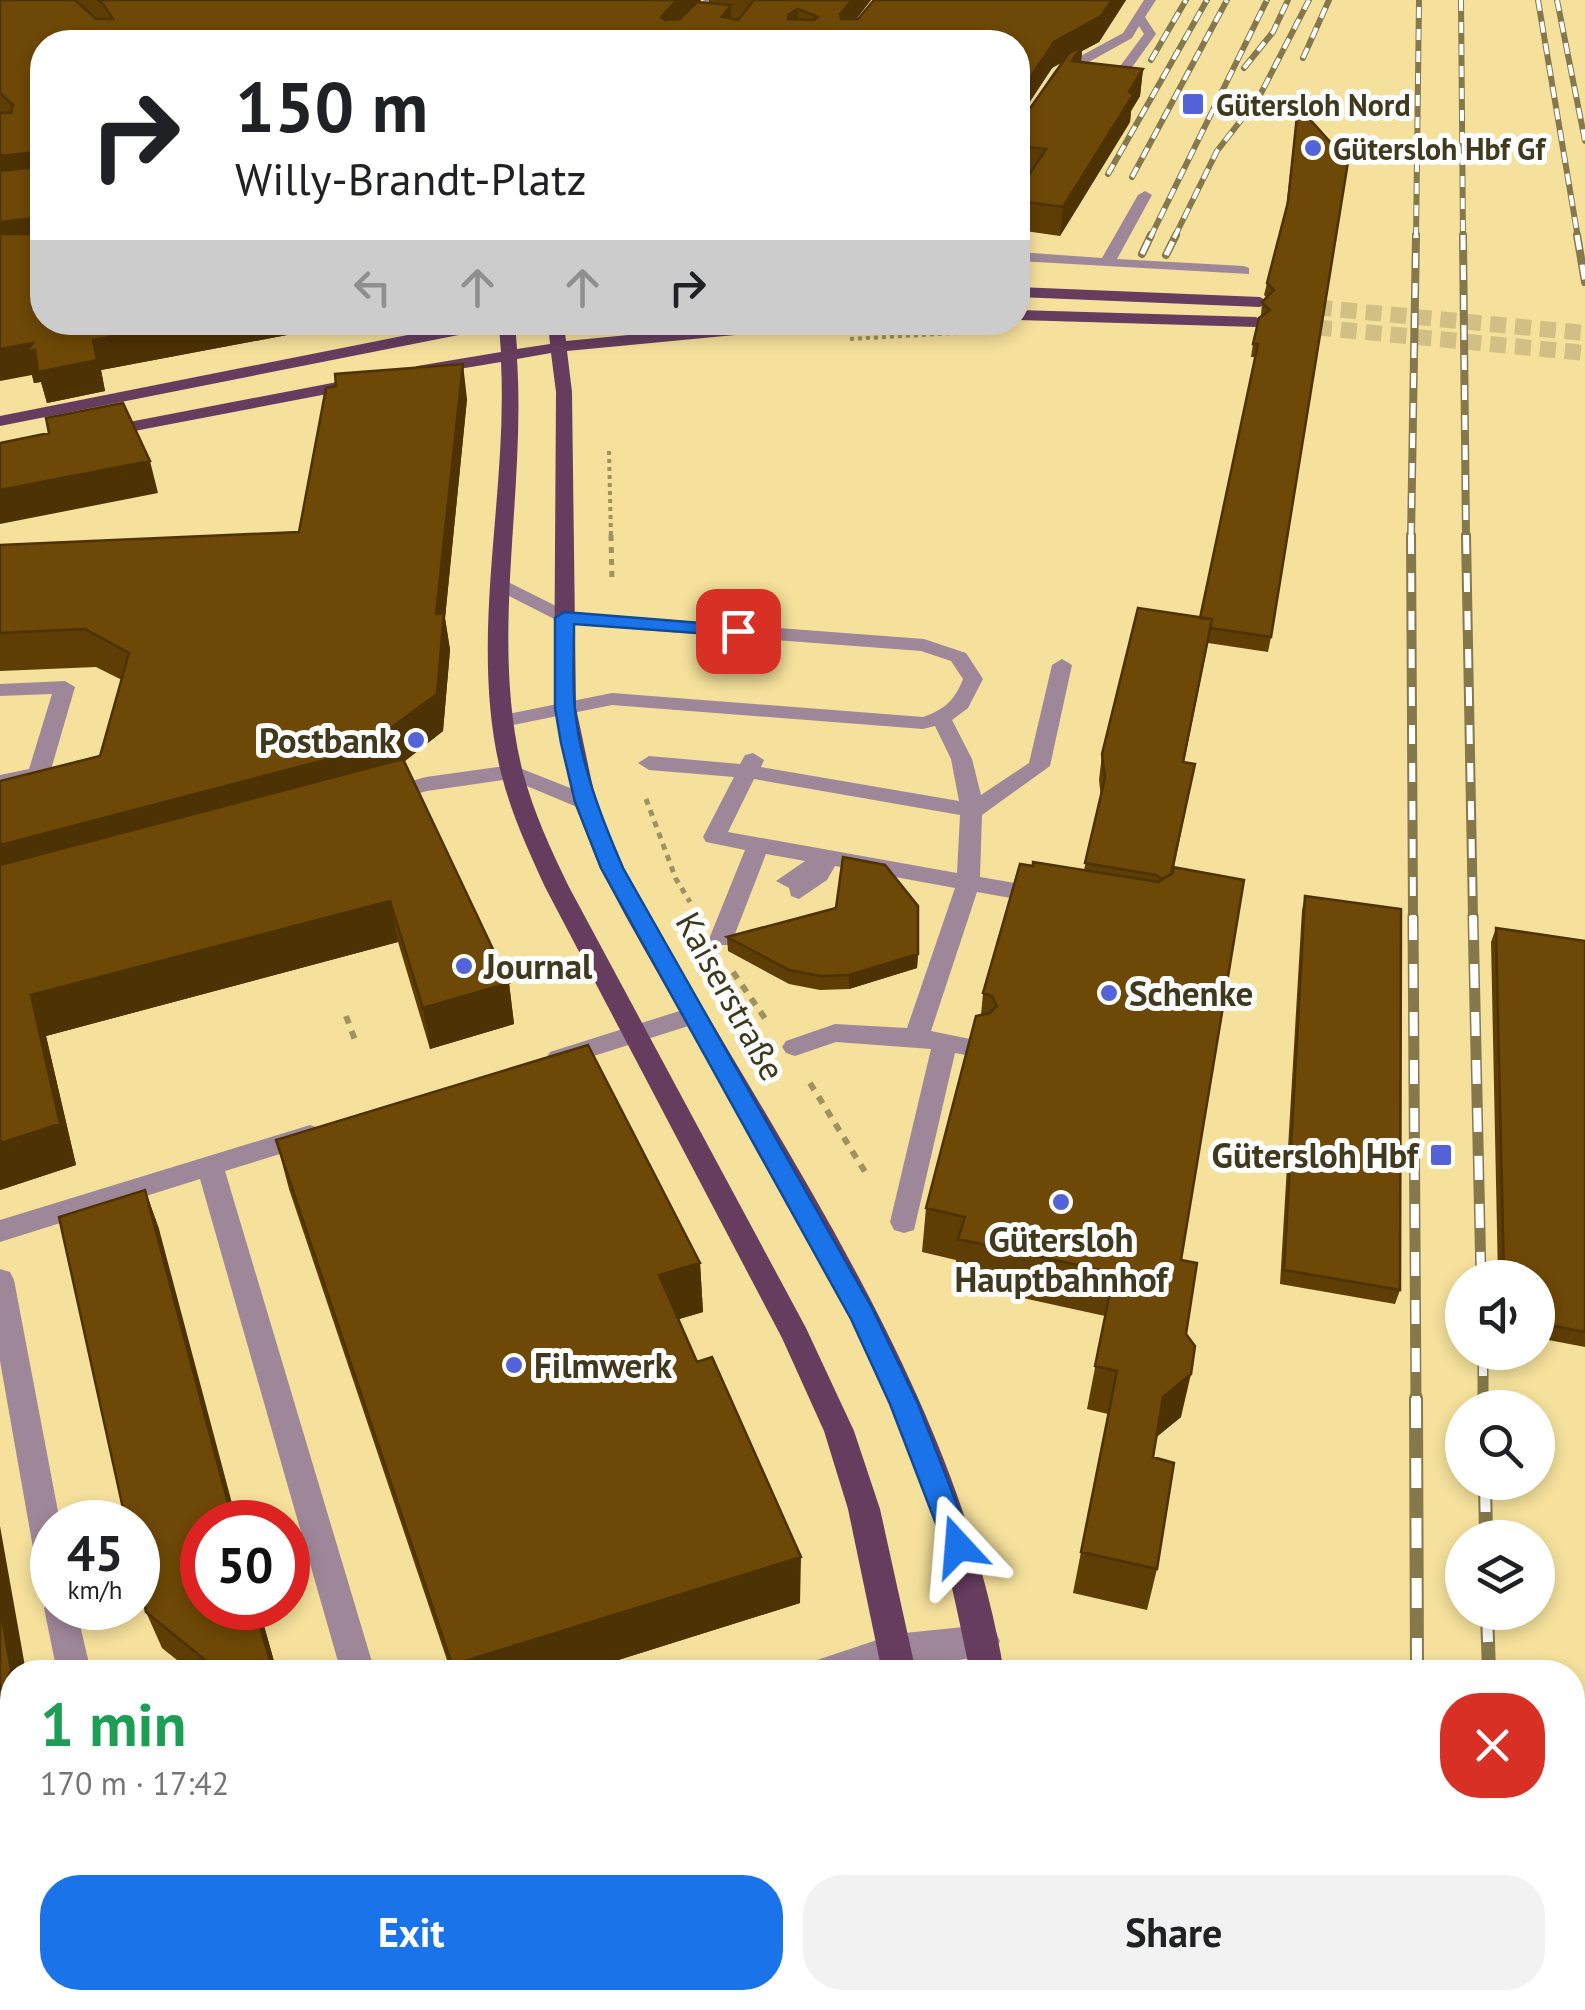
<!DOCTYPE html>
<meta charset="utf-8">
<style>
body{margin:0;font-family:"PT Sans",sans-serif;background:#f2f2f2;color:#202124;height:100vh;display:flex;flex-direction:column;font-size:38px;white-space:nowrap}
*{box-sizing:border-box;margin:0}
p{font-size:32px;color:#757577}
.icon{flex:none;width:55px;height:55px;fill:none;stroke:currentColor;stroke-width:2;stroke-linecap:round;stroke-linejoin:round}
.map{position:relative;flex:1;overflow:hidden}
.side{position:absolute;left:0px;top:1660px;width:1585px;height:350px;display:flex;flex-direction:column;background:#fff;border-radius:40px 40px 0 0;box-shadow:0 5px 15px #0003}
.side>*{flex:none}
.hud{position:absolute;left:30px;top:30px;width:1000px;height:305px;border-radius:40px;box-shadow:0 5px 15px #0003;background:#fff;color:#202124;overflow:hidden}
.controls{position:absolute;left:1445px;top:1260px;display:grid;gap:20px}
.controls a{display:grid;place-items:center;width:110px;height:110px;border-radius:50%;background:#fff;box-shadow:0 5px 15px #0003;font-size:50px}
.speed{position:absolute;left:30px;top:1500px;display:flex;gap:20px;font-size:50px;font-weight:700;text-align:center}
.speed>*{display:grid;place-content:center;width:130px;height:130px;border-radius:50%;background:#fff;box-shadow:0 5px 15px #0003;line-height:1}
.speed small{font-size:25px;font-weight:400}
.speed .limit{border:15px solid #d22;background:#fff;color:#111}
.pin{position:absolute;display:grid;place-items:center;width:85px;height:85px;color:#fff;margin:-42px;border-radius:20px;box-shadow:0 5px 15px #0006}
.me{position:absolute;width:110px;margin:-55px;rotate:341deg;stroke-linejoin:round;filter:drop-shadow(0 0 8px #0008)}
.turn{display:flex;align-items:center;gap:35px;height:210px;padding:0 40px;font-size:45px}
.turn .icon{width:130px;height:130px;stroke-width:2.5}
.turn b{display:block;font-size:70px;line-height:85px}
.lanes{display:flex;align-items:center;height:95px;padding:0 40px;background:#0003;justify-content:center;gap:50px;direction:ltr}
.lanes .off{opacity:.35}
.round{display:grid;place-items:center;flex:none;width:105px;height:105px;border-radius:40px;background:#f2f2f2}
.headline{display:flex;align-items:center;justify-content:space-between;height:170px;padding:0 40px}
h1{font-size:60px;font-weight:600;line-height:75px;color:#1e9e55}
.primary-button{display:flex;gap:20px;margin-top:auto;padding:20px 40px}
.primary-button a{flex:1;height:115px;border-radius:40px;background:#1a73e8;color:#fff;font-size:40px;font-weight:600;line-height:115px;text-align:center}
.primary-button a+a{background:#f2f2f2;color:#202124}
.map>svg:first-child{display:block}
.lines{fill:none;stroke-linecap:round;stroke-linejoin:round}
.major-tunnel{stroke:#d1bf83;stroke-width:16;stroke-dasharray:16 9;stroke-linecap:butt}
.path-far2{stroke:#a09160;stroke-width:4;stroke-dasharray:4 4;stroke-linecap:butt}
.path-far1{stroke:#a09160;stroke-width:5;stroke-dasharray:6 6;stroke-linecap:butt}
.path{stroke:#a09160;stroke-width:6;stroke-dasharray:8 8;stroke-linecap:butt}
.minor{fill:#9f879a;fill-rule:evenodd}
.major{fill:#663d5f;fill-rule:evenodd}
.rail-far4-casing{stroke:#84784c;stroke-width:6}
.rail-far3-casing{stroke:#84784c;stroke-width:8}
.rail-far2-casing{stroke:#84784c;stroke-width:10}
.rail-far1-casing{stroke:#84784c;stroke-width:11}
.rail-casing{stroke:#84784c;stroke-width:14}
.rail-far4{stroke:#fff;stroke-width:4;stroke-dasharray:11;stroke-linecap:butt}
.rail-far3{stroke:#fff;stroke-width:5;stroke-dasharray:15;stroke-linecap:butt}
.rail-far2{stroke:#fff;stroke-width:6;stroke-dasharray:19;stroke-linecap:butt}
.rail-far1{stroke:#fff;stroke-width:8;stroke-dasharray:24;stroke-linecap:butt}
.rail{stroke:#fff;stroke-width:10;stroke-dasharray:30;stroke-linecap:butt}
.wall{fill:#5f3e05;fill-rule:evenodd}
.shaded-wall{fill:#4d3204}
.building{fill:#6e4806;stroke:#4d3204;stroke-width:2.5;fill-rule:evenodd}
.route{fill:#1a73e8;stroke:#114b97;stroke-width:2.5}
.poi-dot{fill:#5463d9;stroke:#fff;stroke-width:4}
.labels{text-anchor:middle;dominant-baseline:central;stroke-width:10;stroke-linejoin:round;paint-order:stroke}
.far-poi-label{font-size:30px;font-weight:bold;fill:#41391d;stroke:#fff;text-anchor:start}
.poi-label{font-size:35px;font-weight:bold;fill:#41391d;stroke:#fff;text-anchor:start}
.street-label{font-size:35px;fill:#41391d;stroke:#fff}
</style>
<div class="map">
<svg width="1585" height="2010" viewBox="0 0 1585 2010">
<rect width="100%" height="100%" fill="#f5e19c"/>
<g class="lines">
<path class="major-tunnel" d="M 1291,305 L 1585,333
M 1291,325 L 1585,353"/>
<path class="path-far2" d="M 850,339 L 992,331
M 609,451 L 611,538"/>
<path class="path-far1" d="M 611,535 L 612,583
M 646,799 L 676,879 L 690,902"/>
<path class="path" d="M 733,972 L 766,1020
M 346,1016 L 355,1040
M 810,1083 L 867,1175"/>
<path class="minor" d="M 704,0 L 716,0 L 678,42 L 666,42 Z
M 1144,0 L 1156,0 L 1145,17 L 1156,34 L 1117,88 L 1106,85 L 1144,34 L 1139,26 L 1132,38 L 1064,76 L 1023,138 L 1018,139 L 1018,126 L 1055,70 L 1123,33 Z
M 1145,191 L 1152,195 L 1117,259 L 1244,266 L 1249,268 L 1249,274 L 1018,261 L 1018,252 L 1102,258 L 1138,195 Z
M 500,578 L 568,612 L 924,639 L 966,653 L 983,679 L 968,708 L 952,720 L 972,759 L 981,795 L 1029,763 L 1052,665 L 1062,659 L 1072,665 L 1050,766 L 982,815 L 980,877 L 1045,888 L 1057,896 L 1045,904 L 977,892 L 931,1031 L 985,1042 L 989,1048 L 985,1054 L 976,1057 L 955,1053 L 914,1230 L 904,1233 L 894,1230 L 890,1222 L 931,1049 L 836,1042 L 795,1056 L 786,1053 L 782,1047 L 786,1041 L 835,1024 L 907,1028 L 955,888 L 835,866 L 827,880 L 799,899 L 791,896 L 789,888 L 776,881 L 805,861 L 766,854 L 733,939 L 730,945 L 712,945 L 709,939 L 745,850 L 706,842 L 703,837 L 734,777 L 649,770 L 638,763 L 649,756 L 740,764 L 745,755 L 753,753 L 764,760 L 761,767 L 959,801 L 951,759 L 935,726 L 923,729 L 612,705 L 503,727 L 492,721 L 503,715 L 612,693 L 923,717 C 944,710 955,700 963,679 L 951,661 L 921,651 L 564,624 L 493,588 L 490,584 ZM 754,779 L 960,815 L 957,873 L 728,832 Z
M 65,681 L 75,687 L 50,773 L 47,778 L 0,789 L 0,775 L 29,769 L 52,694 L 0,696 L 0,684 Z
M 512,765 L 593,797 L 596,802 L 585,809 L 577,807 L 510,779 L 427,791 L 383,803 L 372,796 L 375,791 L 426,777 Z
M 692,1007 L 701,1010 L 705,1016 L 701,1022 L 559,1067 L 550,1064 L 546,1058 L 550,1052 Z
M 310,1125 L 319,1128 L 323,1135 L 319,1142 L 225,1171 L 375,1672 L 341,1672 L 200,1179 L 0,1242 L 0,1220 Z
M 0,1269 L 10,1272 L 14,1280 L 60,1522 L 52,1522 L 52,1580 L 41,1575 L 36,1565 L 0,1361 Z
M 52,1596 L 52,1608 L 76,1608 L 91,1672 L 57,1672 L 44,1608 Z
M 983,1625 L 995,1630 L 1000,1641 L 995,1652 L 983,1657 C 925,1663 867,1676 809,1672 L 814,1661 L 895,1634 Z"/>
<path class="major" d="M 1018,287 L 1260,297 L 1268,302 L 1260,307 L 1018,297 Z
M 1018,310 L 1256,317 L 1264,322 L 1256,327 L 1018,320 Z
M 473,322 L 515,322 L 517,349 L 550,344 L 548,322 L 564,322 L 566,341 L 764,322 L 827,322 L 819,327 L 567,351 L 572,392 L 576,708 L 596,802 L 624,868 C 763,1128 954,1375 1004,1672 L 970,1672 C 956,1605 943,1539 919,1474 C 847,1276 726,1098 625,915 L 600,868 L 574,802 L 554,708 L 556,392 L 551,353 L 517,359 C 526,496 489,638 523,773 C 534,813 551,850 569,887 L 806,1328 L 854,1431 L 880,1509 L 916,1672 L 882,1672 L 848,1509 L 824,1431 L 782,1338 L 545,887 C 528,850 511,813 501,773 C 468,638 508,498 501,362 L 417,376 L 409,371 L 417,366 L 501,352 L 499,327 L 0,426 L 0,416 Z
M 358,378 L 366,383 L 364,387 L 103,437 L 94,432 L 103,427 Z
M 884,1998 L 922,1998 L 921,2010 L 883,2010 Z
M 975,1998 L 1013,1998 L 1013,2010 L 975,2010 Z"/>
<defs>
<path id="rail-far4" d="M 1461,0 L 1463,238
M 1538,0 L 1578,238
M 1557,0 L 1585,141
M 1303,58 L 1329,0
M 1151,60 L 1186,0
M 1244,68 L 1273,32 L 1288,0
M 1108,174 L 1207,0
M 1132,177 L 1227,0
M 1150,238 L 1267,0
M 1174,238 L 1217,151 L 1259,97 L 1309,0
M 1416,238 L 1419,0"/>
<path id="rail-far3" d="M 1463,235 L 1466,538
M 1577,235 L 1585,282
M 1142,254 L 1151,235
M 1166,255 L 1176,235
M 1411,538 L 1416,235"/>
<path id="rail-far2" d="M 1411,535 L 1413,918
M 1466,535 L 1473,918"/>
<path id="rail-far1" d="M 1413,916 L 1416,1400
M 1473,916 L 1481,1278
M 1483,1352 L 1483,1400"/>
<path id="rail" d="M 1416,1398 L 1417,1672
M 1483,1398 L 1483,1408
M 1485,1482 L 1486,1538
M 1487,1612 L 1489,1672
M 1419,1998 L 1419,2010
M 1498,1998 L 1498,2010"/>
</defs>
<use href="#rail-far4" class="rail-far4-casing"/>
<use href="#rail-far3" class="rail-far3-casing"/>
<use href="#rail-far2" class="rail-far2-casing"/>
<use href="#rail-far1" class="rail-far1-casing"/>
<use href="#rail" class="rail-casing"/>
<use href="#rail-far4" class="rail-far4"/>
<use href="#rail-far3" class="rail-far3"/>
<use href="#rail-far2" class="rail-far2"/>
<use href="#rail-far1" class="rail-far1"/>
<use href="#rail" class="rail"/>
</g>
<path class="wall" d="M 0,0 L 701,0 L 699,2 L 709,3 L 709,0 L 871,0 L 856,19 L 858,19 L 874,0 L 1126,0 L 1099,42 L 1082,51 L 1081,62 L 1143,69 L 1140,96 L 1131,111 L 1130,122 L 1060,236 L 1018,230 L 1018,192 L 1028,175 L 1023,175 L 1024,169 L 1018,169 L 1018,42 L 42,42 L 42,322 L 356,322 L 101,370 L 105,391 L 47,403 L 41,382 L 34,383 L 32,375 L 0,112 ZM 1063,62 L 1026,114 L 1021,115 L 1052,68 Z
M 1298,106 L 1271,637 L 1268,652 L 1208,643 L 1184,762 L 1195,764 L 1174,868 L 1181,1260 L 1186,1334 L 1181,1417 L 1156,1437 L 1153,1457 L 1157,1569 L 1147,1610 L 1073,1593 L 1108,1414 L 1087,1409 L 1105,1316 L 954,1283 L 956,1260 L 922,1252 L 926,1208 L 981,1015 L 983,993 L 1033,866 L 1084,870 L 1101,798 L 1099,780 L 1102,754 L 1200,618 L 1256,357 L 1251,357 L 1253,344 L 1261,316 L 1262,302 L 1267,298 L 1264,295 L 1267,283 L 1286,208 Z
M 467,399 L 445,618 L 450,650 L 443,731 L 404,762 L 509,983 L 514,1024 L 430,1049 L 398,942 L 46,1036 L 76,1165 L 0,1190 L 100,756 L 122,680 L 96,667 L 0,671 L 0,545 L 299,532 Z
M 1305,896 L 1400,1290 L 1395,1304 L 1280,1284 L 1302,910 Z
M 1496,928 L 1585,941 L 1585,1347 L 1538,1338 L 1538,1278 L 1498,1278 L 1491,942 Z
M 727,937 L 918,954 L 917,968 L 849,989 L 820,990 L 789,984 L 728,951 Z
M 276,1140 L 700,1263 L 703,1312 L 678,1319 L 800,1603 L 580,1672 L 451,1672 L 289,1189 Z
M 145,1190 L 159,1229 L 202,1608 L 259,1608 L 277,1672 L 192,1672 L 162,1648 L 146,1612 Z"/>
<path class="shaded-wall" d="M 677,0 L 701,0 L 662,42 L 661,17 Z
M 852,0 L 871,0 L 840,40 L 840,14 Z
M 1112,0 L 1126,0 L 1099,42 L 1082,51 L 1080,72 L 1072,61 L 1076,54 L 1052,68 L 1018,120 L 1018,96 L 1054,42 Z
M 731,5 L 731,30 L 722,17 Z
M 798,9 L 798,34 L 789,39 L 789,14 Z
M 1143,69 L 1140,96 L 1131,111 L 1130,122 L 1060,236 L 1063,207 Z
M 37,152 L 42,173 L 0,184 L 0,156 Z
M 37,218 L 42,240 L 0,254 L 0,222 Z
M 187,322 L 356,322 L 101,370 L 105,391 L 47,403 L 41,382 L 34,383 L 32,375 L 0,381 L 0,349 L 33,343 L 93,340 Z
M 463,364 L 467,399 L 445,618 L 450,650 L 443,731 L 398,766 L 0,888 L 0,845 L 388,730 L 436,614 Z
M 150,461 L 158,493 L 0,524 L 0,490 Z
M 390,901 L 398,942 L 46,1036 L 76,1165 L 0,1190 L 0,1143 L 31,995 Z
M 918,954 L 917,968 L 849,989 L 849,975 Z
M 509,983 L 514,1024 L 430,1049 L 423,1008 Z
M 145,1190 L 159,1229 L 237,1522 L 233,1522 Z
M 700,1263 L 703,1312 L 663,1324 L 659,1275 Z
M 1191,1374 L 1181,1417 L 1153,1440 L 1163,1397 Z
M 0,1526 L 26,1672 L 12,1672 L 12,1754 L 0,1785 Z
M 801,1557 L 800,1603 L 580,1672 L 454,1672 L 452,1665 Z
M 255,1608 L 259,1608 L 277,1672 L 273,1672 Z
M 0,1865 L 12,1944 L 12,1998 L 21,1998 L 23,2010 L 3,2010 L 0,1989 Z
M 148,1998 L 161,1998 L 164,2010 L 151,2010 Z"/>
<path class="building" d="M 0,0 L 75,0 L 96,19 L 113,19 L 103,4 L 98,0 L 677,0 L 661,17 L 665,20 L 680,19 L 697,2 L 731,5 L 722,17 L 738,20 L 754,0 L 852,0 L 840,14 L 841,19 L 858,19 L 874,0 L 1112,0 L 1101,16 L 1054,42 L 1018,96 L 1018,42 L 42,42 L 42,322 L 187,322 L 93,340 L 97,360 L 38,372 L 35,350 L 26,352 L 33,343 L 0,349 L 0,234 L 34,234 L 37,218 L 0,222 L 0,171 L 35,167 L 37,152 L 0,156 L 0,113 L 11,113 L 13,105 L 0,93 ZM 798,9 L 818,17 L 814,20 L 788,19 L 789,14 Z
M 1082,46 L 1072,61 L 1143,69 L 1129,92 L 1133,95 L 1063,207 L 1018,201 L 1018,192 L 1046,149 L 1026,147 L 1029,142 L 1018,141 L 1018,110 L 1018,115 L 1026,114 L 1069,53 Z
M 1298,106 L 1348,162 L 1271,637 L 1210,628 L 1212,619 L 1200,618 L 1258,344 L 1253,344 L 1259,318 L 1270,310 L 1262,302 L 1274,290 L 1267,283 L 1288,202 Z
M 463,364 L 436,614 L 444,613 L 437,694 L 388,730 L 394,742 L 0,845 L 0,781 L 100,756 L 129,653 L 85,629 L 0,633 L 0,545 L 299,532 L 326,388 L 336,386 L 335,374 Z
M 123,403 L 150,461 L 0,490 L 0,443 L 49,433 L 46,418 Z
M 1138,608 L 1212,619 L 1183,762 L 1195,764 L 1171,874 L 1162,879 L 1156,875 L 1085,863 L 1105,778 L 1102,754 Z
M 403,759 L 509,983 L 423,1008 L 390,901 L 31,995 L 60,1124 L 0,1143 L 0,865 Z
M 843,857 L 885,865 L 918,906 L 918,954 L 849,975 L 820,976 L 789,970 L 727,937 L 836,908 Z
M 1033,862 L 1158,882 L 1173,873 L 1173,867 L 1244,880 L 1181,1260 L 1197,1263 L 1186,1334 L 1195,1346 L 1191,1374 L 1163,1397 L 1153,1457 L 1174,1463 L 1157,1569 L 1081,1552 L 1117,1371 L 1095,1366 L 1114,1273 L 958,1239 L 965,1217 L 926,1208 L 976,1016 L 990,1013 L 997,1006 L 992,996 L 983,993 L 1020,864 L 1033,866 Z
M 1305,896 L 1401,909 L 1400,1290 L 1284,1270 Z
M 1496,928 L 1585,941 L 1585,1332 L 1538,1323 L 1538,1278 L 1504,1278 Z
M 588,1045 L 700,1263 L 659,1275 L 697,1362 L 712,1357 L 801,1557 L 452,1665 L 276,1140 Z
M 145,1190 L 233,1522 L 202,1522 L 202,1608 L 255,1608 L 273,1672 L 220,1672 L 146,1612 L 138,1573 L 138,1522 L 126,1522 L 59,1217 Z
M 0,1607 L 11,1670 L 0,1695 Z
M 0,1989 L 3,2010 L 0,2010 Z
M 68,1998 L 148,1998 L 151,2010 L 37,2010 Z
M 653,1998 L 806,1998 L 805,2010 L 652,2010 Z"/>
<path class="route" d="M 564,612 L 738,626 L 748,631 L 738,636 L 574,624 C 574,652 572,682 575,710 C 581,766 601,817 623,868 L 872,1308 L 918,1404 L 973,1546 L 969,1555 L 958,1559 L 948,1555 L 890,1404 L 851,1319 L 601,868 L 575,802 L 561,743 L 555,708 L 555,618 Z"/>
<g class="poi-dot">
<rect x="1181" y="92" width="24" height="24" rx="5"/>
<circle cx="1313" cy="148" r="10"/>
<circle cx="416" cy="740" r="10"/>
<circle cx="464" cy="966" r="10"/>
<circle cx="1109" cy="993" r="10"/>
<rect x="1429" y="1143" width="24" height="24" rx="5"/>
<circle cx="1061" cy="1202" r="10"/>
<circle cx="514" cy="1365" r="10"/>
</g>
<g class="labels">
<g class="far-poi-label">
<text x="1216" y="104">Gütersloh Nord</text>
<text x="1333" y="148">Gütersloh Hbf Gf</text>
</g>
<g class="poi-label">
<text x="396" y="740" text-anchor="end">Postbank</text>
<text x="484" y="966">Journal</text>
<text x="1129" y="993">Schenke</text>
<text x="1418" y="1155" text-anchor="end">Gütersloh Hbf</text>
<text x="1061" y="1239" text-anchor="middle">Gütersloh<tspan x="1061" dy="40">Hauptbahnhof</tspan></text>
<text x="534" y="1365">Filmwerk</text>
</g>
<g class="street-label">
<text transform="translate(731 996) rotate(61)">Kaiserstraße</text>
</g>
</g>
</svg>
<div class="controls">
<a><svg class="icon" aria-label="sound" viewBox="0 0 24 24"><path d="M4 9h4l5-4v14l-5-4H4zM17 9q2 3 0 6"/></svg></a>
<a><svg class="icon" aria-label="search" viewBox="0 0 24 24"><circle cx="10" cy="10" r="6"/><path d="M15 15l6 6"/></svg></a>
<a><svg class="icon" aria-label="layers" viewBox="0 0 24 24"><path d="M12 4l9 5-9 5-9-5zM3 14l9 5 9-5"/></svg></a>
</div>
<div class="speed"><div>45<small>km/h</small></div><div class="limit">50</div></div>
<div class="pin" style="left:738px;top:631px;background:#d93025"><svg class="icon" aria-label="arrive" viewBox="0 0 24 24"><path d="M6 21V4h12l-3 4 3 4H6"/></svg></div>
<svg class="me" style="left:958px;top:1546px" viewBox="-20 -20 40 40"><path d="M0-17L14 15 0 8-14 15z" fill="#1a73e8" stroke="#fff" stroke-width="4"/></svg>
<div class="hud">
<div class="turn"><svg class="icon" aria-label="right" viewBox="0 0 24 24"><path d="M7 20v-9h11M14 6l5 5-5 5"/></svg><div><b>150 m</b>Willy-Brandt-Platz</div></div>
<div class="lanes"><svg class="icon off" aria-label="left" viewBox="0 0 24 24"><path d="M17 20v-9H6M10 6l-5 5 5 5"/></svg><svg class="icon off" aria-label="ahead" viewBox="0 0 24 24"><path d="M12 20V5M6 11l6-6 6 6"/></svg><svg class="icon off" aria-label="ahead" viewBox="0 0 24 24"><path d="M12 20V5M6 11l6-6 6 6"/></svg><svg class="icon" aria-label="right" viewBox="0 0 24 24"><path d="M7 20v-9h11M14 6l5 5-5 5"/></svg></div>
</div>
<section class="side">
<div class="headline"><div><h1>1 min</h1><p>170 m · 17:42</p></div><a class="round" style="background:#d93025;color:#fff"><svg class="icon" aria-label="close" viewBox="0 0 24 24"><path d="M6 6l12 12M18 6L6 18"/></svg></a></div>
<div class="primary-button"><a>Exit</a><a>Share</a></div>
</section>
</div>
